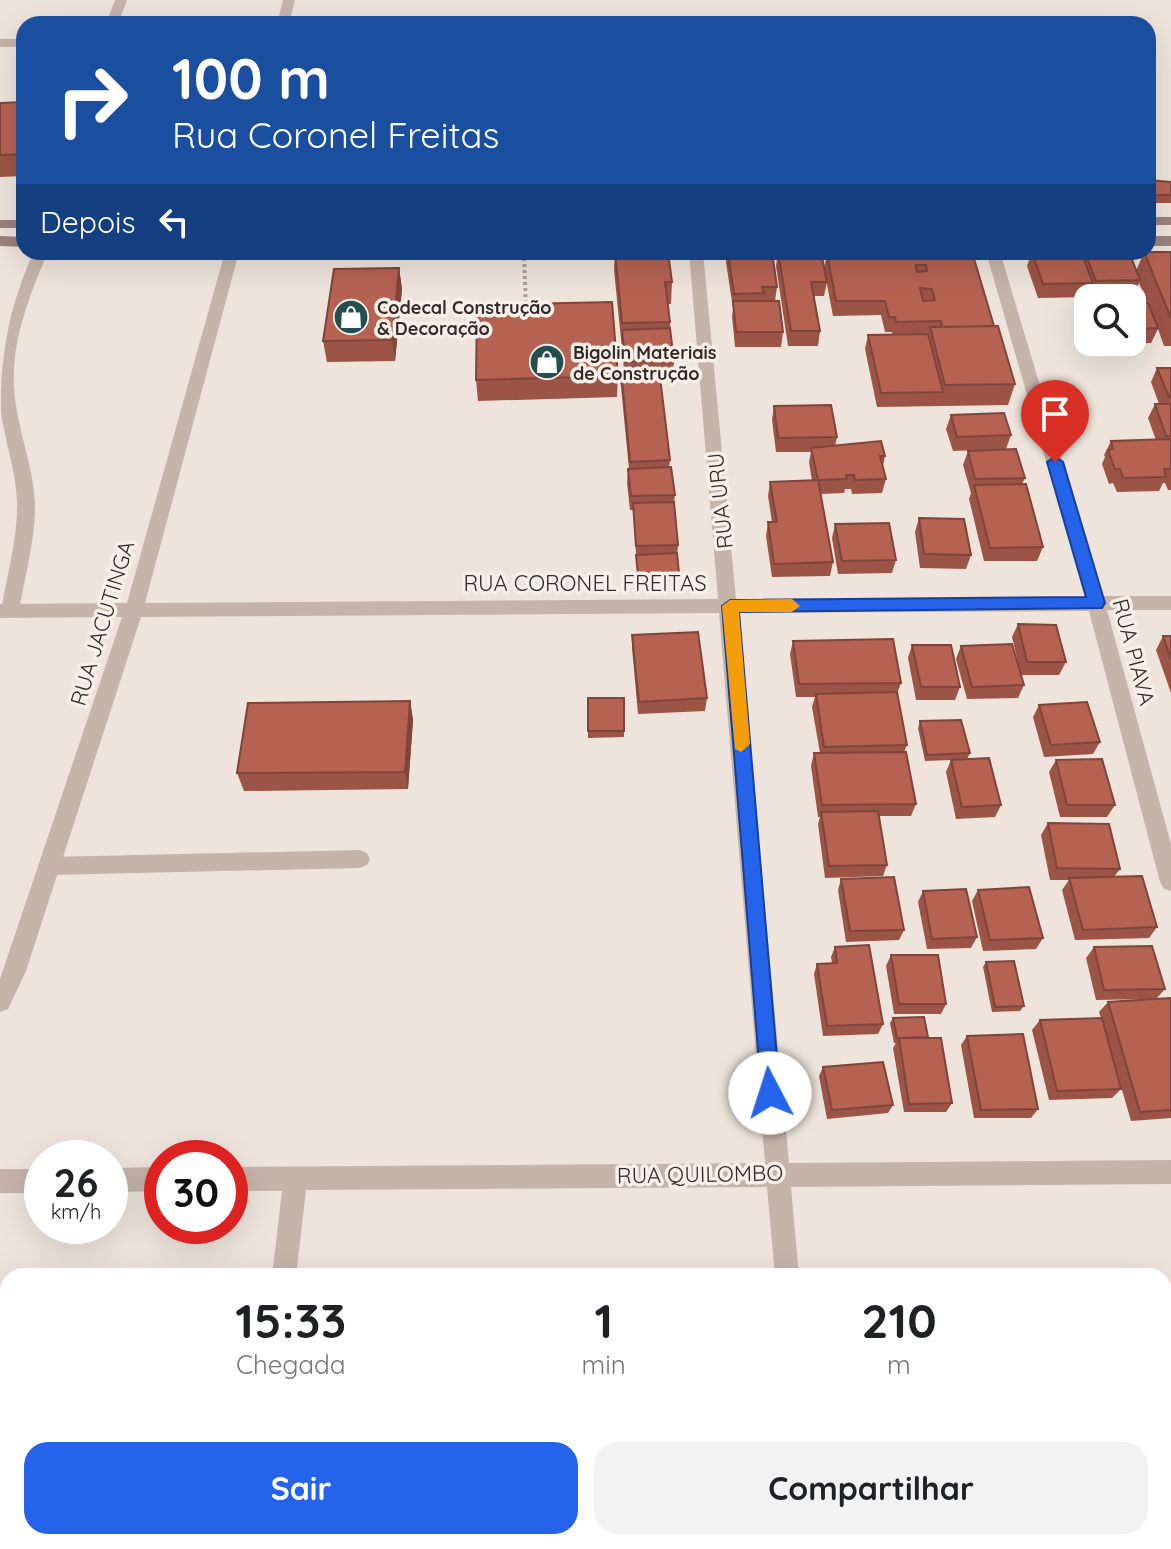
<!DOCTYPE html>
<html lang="pt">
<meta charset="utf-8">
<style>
body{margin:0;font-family:Quicksand,sans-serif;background:#f2f2f2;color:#202124;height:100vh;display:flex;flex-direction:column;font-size:30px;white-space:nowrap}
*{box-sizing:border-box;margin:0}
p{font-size:26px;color:#757577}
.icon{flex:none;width:44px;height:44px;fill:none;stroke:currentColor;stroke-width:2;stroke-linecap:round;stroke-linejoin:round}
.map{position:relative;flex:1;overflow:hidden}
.sheet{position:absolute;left:0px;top:1268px;width:1172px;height:282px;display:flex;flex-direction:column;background:#fff;border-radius:24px 24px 0 0;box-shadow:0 8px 32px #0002}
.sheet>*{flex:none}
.hud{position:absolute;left:16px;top:16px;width:1140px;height:244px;border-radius:24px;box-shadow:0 8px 32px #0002;background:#1a4fa0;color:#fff;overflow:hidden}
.fabs{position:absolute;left:1074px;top:284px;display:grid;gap:16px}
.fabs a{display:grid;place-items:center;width:72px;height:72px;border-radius:16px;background:#fff;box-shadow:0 8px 32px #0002;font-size:40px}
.speed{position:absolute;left:24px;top:1140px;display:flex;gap:16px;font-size:40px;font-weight:700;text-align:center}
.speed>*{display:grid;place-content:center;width:104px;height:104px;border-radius:50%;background:#fff;box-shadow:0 8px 32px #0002;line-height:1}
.speed small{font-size:20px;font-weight:400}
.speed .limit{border:12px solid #d22;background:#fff;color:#111}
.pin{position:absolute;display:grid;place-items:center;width:68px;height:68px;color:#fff;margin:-82px -34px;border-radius:50% 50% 50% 0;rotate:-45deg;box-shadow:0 0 8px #0007}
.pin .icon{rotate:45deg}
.me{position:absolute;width:88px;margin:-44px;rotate:355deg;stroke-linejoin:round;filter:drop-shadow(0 0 6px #0008)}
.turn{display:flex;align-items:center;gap:28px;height:168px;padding:0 24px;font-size:36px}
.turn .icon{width:104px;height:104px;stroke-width:2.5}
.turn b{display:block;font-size:56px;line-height:68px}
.then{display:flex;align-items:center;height:76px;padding:0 24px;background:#0003;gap:16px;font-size:30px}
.eta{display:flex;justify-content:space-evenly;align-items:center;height:136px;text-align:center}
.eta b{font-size:48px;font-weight:800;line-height:56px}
.cta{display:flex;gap:16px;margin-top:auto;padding:16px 24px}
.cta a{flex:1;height:92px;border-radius:24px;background:#2563eb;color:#fff;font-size:32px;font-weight:800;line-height:92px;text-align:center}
.cta a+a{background:#f2f2f2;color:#202124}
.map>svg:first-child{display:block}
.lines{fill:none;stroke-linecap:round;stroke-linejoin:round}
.path{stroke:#b09e94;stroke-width:4;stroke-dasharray:3 3;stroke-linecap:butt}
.service{fill:#c5b4aa;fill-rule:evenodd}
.minor{fill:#c5b4aa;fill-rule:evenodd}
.secondary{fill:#98837c;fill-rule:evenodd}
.wall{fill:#9c5447}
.shaded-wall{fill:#7f453a}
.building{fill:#b56253;stroke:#7f453a;stroke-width:2;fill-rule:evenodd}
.route{fill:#2563eb;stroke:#184099;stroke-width:2}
.slow{fill:#f59e0b}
.labels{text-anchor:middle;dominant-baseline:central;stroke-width:7;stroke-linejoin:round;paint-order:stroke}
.far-poi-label{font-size:18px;font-weight:bold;fill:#332b28;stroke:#f7efe8;text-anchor:start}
.street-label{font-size:22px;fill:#332b28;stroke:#f7efe8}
</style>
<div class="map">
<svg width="1171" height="1549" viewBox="0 0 1171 1549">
<rect width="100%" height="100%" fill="#eee4dc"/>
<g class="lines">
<path class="path" d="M 524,252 L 526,311"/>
<path class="service" d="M 34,252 L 48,252 C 27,301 7,351 16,406 C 21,438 33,469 35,502 C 36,538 25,575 19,611 L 10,618 L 1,611 C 7,575 18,538 17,502 C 16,471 5,442 1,412 C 0,354 10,303 34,252 Z
M 360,850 L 367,853 L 370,859 L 367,865 L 360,868 L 50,875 L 43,872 L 40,866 L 43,860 L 50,857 Z"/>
<path class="minor" d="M 115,0 L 127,0 L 118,24 L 106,24 Z
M 283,0 L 295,0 L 289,24 L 277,24 Z
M 0,39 L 24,39 L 24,47 L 0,47 Z
M 225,252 L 239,252 L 145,603 L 718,599 L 689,252 L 703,252 L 736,599 L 1085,597 L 986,252 L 1000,252 L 1103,596 L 1171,596 L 1171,610 L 1107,610 L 1171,844 L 1171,891 L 1164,889 L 1160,882 L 1089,611 L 737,613 L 789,1163 L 1171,1160 L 1171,1184 L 791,1187 L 799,1276 L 775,1276 L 767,1187 L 306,1190 L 296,1276 L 272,1276 L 282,1191 L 230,1191 L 230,1167 L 765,1163 L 719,613 L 141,617 L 26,971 L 8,1009 L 0,1012 L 0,979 L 122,617 L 0,618 L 0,604 L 127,603 Z
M 162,1167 L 162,1191 L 110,1192 L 110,1168 Z
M 0,1169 L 42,1169 L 42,1193 L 0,1193 Z
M 239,1542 L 267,1542 L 266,1549 L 238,1549 Z
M 797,1542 L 825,1542 L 825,1549 L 797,1549 Z"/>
<path class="secondary" d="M 1148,217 L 1171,217 L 1171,225 L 1148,225 Z
M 0,220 L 24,220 L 24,228 L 0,228 Z
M 0,236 L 24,237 L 24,247 L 0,246 Z
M 1148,236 L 1171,236 L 1171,246 L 1148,246 Z"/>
</g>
<path class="wall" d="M 24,102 L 24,176 L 0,177 L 0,103 Z
M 1148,180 L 1171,182 L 1171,203 L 1148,203 Z
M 615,252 L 672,282 L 671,304 L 668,304 L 674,361 L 673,375 L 659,375 L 670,460 L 669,467 L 675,495 L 674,502 L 678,545 L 677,558 L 678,580 L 638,582 L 633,510 L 630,510 L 627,483 L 628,469 L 629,469 L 620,377 L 621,369 L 624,369 L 614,270 Z
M 727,252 L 772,252 L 777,287 L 775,301 L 783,332 L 781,347 L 735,347 L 732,316 L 733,309 L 726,262 Z
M 778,252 L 827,282 L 824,296 L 814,296 L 820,331 L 818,346 L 788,346 L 776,266 Z
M 919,252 L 972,252 L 994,326 L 1015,384 L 1008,405 L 877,407 L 865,349 L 868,335 L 892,334 L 892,332 L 885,332 L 881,315 L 833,316 L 824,269 L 827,254 L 918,255 Z
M 1032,252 L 1083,258 L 1085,253 L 1136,271 L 1144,252 L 1171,252 L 1171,346 L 1164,346 L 1158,329 L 1151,343 L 1105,344 L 1104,342 L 1132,342 L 1132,303 L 1147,303 L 1139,283 L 1134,295 L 1090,296 L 1089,293 L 1087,297 L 1038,298 L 1027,266 Z
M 399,268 L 402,289 L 395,361 L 327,362 L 323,341 Z
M 1157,368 L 1171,368 L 1171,490 L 1168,490 L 1165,483 L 1163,483 L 1159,491 L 1117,492 L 1113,483 L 1109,484 L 1102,464 L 1105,457 L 1104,455 L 1111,441 L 1156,440 L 1148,418 L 1155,404 L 1159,404 L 1151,382 Z
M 618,376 L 617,397 L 478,401 L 476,380 Z
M 774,406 L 837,437 L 835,446 L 885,456 L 883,466 L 886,479 L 882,493 L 852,494 L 851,489 L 845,489 L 844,493 L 821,494 L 833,562 L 830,576 L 772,577 L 766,536 L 768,522 L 772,522 L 768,496 L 770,482 L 812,481 L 809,462 L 811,452 L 776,452 L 772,420 Z
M 951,415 L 1011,435 L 1006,449 L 953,451 L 946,429 Z
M 968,451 L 1025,478 L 1022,484 L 1043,547 L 1037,561 L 984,561 L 969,499 L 971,493 L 963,465 Z
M 919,518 L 971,555 L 966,569 L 920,568 L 915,532 Z
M 835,524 L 896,560 L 892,573 L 838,574 L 832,538 Z
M 1018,624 L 1066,662 L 1059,675 L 1021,675 L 1024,685 L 1018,698 L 967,699 L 956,659 L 961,646 L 1020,670 L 1012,637 Z
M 632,635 L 707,698 L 705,711 L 638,714 L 632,648 Z
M 1163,636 L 1171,636 L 1171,693 L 1156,650 Z
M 793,641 L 901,683 L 897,694 L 907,745 L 904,752 L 916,804 L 911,816 L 879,816 L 887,865 L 883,876 L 825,878 L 818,824 L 820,817 L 818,817 L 811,766 L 814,753 L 820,753 L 812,707 L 815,697 L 796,697 L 790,654 Z
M 912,645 L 960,687 L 955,700 L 916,700 L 908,658 Z
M 588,698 L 624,698 L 624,737 L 588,738 Z
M 410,701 L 413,720 L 408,789 L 244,791 L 237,773 Z
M 1039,705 L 1100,742 L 1093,754 L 1044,757 L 1033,717 Z
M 920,721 L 970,753 L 967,759 L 1001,805 L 995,817 L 956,819 L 946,772 L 951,760 L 925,761 L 918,728 Z
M 1056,760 L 1115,805 L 1107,817 L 1060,817 L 1049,772 Z
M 1048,823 L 1120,869 L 1114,877 L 1157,927 L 1149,938 L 1075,940 L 1062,890 L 1069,880 L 1050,880 L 1041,835 Z
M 841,879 L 904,930 L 899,940 L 846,942 L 838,890 Z
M 978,890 L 1043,938 L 1036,949 L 983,951 L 972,901 Z
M 923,891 L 977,937 L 971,948 L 927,949 L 918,902 Z
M 835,947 L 883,1024 L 878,1034 L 823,1036 L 814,974 L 817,964 L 832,963 L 831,957 Z
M 1094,947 L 1165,989 L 1156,999 L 1171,998 L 1171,1118 L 1131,1121 L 1111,1052 L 1121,1089 L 1112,1098 L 1049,1100 L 1032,1030 L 1040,1020 L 1101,1018 L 1099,1012 L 1108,1002 L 1150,999 L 1096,1000 L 1086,958 Z
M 891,955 L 946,1004 L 941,1014 L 894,1014 L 886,966 Z
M 986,962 L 1024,1006 L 1020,1011 L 992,1012 L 983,967 Z
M 893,1018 L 928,1037 L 952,1103 L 946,1112 L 904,1112 L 893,1048 L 896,1043 L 894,1043 L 890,1023 Z
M 967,1036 L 1038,1109 L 1031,1118 L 974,1118 L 961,1045 Z
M 823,1067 L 893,1105 L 888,1113 L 827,1119 L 819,1076 Z"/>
<path class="shaded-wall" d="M 399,268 L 402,289 L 395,361 L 392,340 Z
M 410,701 L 413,720 L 408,789 L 405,772 Z
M 8,1388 L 8,1479 L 0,1477 L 0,1433 Z"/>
<path class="building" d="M 24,102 L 24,154 L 0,155 L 0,103 Z
M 1148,180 L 1171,182 L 1171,195 L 1148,195 Z
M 615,252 L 668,252 L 672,282 L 665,282 L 670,322 L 622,323 Z
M 728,252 L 772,252 L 777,287 L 762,287 L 764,293 L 734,294 Z
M 778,252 L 821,252 L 827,282 L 811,282 L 820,331 L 791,331 Z
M 922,252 L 972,252 L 994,326 L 942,327 L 941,321 L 896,322 L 895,317 L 889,317 L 885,301 L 836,301 L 827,254 L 923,255 ZM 916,265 L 926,265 L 927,271 L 917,272 ZM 920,288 L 932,289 L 935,300 L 923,301 Z
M 1032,252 L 1081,252 L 1093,283 L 1043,284 Z
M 1129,252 L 1140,280 L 1096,281 L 1085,253 Z
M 1144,252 L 1171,252 L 1171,318 Z
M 399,268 L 392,340 L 323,341 L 334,269 Z
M 733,301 L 779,301 L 783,332 L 736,332 Z
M 612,302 L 618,376 L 476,380 L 477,305 Z
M 1132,303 L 1148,303 L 1158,328 L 1132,329 Z
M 998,326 L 1015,384 L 945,385 L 930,327 Z
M 670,328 L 674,361 L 625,362 L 622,330 Z
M 928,334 L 943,392 L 881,393 L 868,335 Z
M 658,368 L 659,377 L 622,379 L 622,386 L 621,369 Z
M 1157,368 L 1171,368 L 1171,397 L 1169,397 Z
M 660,377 L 670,460 L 630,462 L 622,379 Z
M 1155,404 L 1171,404 L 1171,436 L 1166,436 Z
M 831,405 L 837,437 L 778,438 L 774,406 Z
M 1004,413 L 1011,435 L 957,437 L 951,415 Z
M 1171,439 L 1171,469 L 1164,469 L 1166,477 L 1123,478 L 1120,469 L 1115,469 L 1108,450 L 1113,449 L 1111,441 Z
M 881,441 L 885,456 L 880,456 L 886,479 L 855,480 L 854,475 L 846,475 L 847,479 L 818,480 L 811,448 Z
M 1016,449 L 1025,478 L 975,479 L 968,451 Z
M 671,467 L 675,495 L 631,496 L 628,469 Z
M 818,480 L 833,562 L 774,564 L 768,522 L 777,522 L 770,482 Z
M 1026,484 L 1043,547 L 990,548 L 974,485 Z
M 674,502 L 678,545 L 636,546 L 633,503 Z
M 919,518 L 964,519 L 971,555 L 924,554 Z
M 889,523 L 896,560 L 842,561 L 835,524 Z
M 677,553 L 679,573 L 638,575 L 636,555 Z
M 1018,624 L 1056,625 L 1066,662 L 1027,662 Z
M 698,632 L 707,698 L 639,702 L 632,635 Z
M 1163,636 L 1171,636 L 1171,659 Z
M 893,639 L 901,683 L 799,684 L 793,641 Z
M 1012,644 L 1024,685 L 972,687 L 961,646 Z
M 912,645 L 951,645 L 960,687 L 921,687 Z
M 897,692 L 907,745 L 824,747 L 816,694 Z
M 588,698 L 624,698 L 624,731 L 588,731 Z
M 410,701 L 405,772 L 237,773 L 248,703 Z
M 1087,702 L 1100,742 L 1051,745 L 1039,705 Z
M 961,720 L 970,753 L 927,755 L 920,721 Z
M 906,752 L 916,804 L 822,805 L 814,753 Z
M 989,758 L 1001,805 L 962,807 L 951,760 Z
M 1102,759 L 1115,805 L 1067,805 L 1056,760 Z
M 878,811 L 887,865 L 829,866 L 821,812 Z
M 1048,823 L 1109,824 L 1120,869 L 1057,868 Z
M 1142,876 L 1157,927 L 1083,930 L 1069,878 Z
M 894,877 L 904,930 L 850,931 L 841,879 Z
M 1029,887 L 1043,938 L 990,940 L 978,890 Z
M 966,889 L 977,937 L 932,939 L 923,891 Z
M 869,945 L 883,1024 L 827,1026 L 817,964 L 837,963 L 835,947 Z
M 1152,946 L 1165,989 L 1104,990 L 1094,947 Z
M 891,955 L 938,955 L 946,1004 L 899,1004 Z
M 1014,961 L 1024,1006 L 995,1007 L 986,962 Z
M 1171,998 L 1171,1110 L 1140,1112 L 1108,1002 Z
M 924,1017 L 928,1037 L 897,1038 L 893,1018 Z
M 1102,1018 L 1121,1089 L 1057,1091 L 1040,1020 Z
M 1023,1034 L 1038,1109 L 981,1110 L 967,1036 Z
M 899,1038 L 941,1038 L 952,1103 L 909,1104 Z
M 883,1062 L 893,1105 L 832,1110 L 823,1067 Z
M 0,1311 L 8,1311 L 8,1388 L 0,1433 Z"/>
<path class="route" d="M 1055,457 L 1063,462 L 1105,603 L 1102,608 L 739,612 L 780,1093 L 777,1100 L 770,1103 L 762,1100 L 722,606 L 730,600 L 1086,597 L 1047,462 Z"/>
<path class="slow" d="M 792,599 L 800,606 L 792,612 L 739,612 L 750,744 L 741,752 L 735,749 L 722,606 L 730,600 Z"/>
<defs>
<symbol id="shop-disc" viewBox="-11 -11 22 22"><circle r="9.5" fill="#244f4e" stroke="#f7efe8"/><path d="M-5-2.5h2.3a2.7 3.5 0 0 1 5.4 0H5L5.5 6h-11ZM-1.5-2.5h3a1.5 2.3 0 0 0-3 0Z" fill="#fff"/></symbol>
</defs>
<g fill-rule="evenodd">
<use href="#shop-disc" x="331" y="297" width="40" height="40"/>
<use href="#shop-disc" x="527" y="342" width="40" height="40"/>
</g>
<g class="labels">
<g class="far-poi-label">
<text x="377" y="307">Codecal Construção<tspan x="377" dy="21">&amp; Decoração</tspan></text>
<text x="573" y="352">Bigolin Materiais<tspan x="573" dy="21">de Construção</tspan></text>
</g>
<g class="street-label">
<text transform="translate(720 501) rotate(-96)">RUA URU</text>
<text x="585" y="583">RUA CORONEL FREITAS</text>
<text transform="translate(102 623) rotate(-73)">RUA JACUTINGA</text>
<text transform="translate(1134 652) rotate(75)">RUA PIAVA</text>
<text transform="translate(700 1174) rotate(-1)">RUA QUILOMBO</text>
</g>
</g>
</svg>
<div class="fabs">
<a><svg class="icon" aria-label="search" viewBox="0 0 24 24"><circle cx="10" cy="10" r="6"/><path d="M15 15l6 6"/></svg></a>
</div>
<div class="speed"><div>26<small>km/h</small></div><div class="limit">30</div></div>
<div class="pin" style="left:1055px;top:462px;background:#d93025"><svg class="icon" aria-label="arrive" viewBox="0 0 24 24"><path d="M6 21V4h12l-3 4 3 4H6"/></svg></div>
<svg class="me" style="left:770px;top:1093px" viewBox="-20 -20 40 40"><circle r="19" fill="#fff"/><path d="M0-13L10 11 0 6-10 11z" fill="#2563eb"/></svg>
<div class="hud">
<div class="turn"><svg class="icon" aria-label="right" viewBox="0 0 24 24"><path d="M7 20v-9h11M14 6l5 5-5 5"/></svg><div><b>100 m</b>Rua Coronel Freitas</div></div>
<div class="then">Depois<svg class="icon" aria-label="left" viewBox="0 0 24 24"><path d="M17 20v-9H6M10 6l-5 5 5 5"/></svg></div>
</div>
<section class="sheet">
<div class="eta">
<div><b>15:33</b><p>Chegada</p></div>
<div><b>1</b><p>min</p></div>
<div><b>210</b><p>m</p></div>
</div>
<div class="cta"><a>Sair</a><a>Compartilhar</a></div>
</section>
</div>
